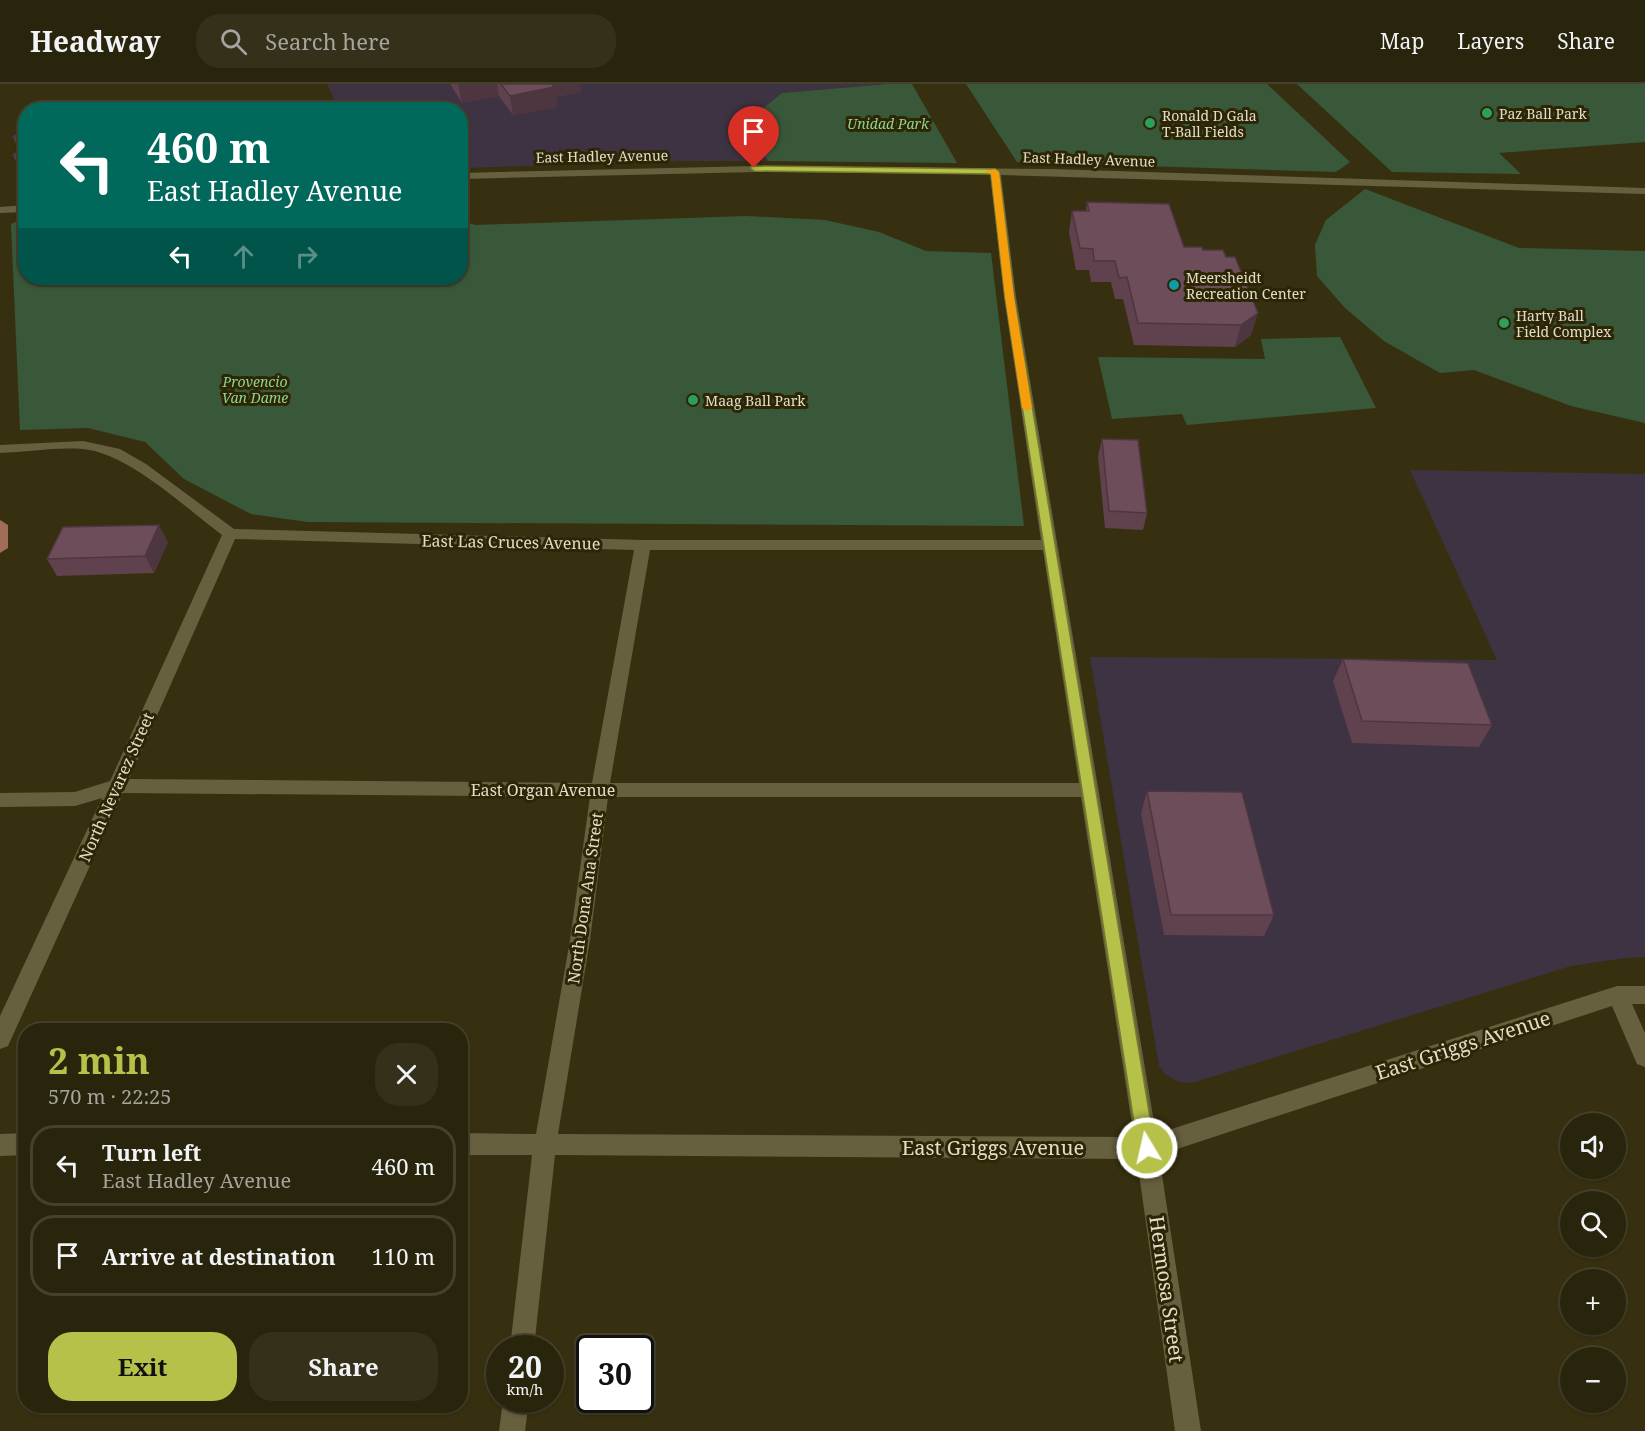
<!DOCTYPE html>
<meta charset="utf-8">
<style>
body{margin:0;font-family:"Noto Serif",serif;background:#35301a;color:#f1f3f6;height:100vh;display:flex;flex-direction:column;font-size:22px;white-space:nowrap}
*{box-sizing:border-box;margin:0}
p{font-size:20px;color:#a5a49d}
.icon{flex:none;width:33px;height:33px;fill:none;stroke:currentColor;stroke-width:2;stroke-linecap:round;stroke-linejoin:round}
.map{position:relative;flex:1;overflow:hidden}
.drawer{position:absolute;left:18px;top:939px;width:450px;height:390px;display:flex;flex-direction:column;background:#29240c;border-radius:24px;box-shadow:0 2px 4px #0004,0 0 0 2px #45412d}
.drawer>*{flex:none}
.hud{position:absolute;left:18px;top:18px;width:450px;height:183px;border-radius:24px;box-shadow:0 2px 4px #0004,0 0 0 2px #45412d;background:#00695c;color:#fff;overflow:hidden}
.fabs{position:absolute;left:1560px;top:1029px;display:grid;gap:12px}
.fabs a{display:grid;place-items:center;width:66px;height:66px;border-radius:50%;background:#29240c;box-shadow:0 2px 4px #0004,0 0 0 2px #45412d;font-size:30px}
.speed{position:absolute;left:486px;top:1251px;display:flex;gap:12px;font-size:30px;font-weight:700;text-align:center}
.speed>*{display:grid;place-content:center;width:78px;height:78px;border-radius:50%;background:#29240c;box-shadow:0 2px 4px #0004,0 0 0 2px #45412d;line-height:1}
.speed small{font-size:15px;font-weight:400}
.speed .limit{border:3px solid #111;border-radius:9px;background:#fff;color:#111}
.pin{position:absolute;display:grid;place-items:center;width:51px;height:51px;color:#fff;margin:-62px -26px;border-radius:50% 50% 50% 0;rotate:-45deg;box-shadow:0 0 6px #0007}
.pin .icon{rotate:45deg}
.me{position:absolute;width:66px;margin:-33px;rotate:351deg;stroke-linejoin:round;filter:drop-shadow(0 0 4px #0008)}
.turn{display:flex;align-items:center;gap:21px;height:126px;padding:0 30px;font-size:27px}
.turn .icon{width:78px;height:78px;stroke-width:2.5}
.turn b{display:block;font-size:42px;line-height:51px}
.lanes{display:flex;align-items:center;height:57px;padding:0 30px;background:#0003;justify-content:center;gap:30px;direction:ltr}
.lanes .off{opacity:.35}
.round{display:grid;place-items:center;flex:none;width:63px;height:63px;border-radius:24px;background:#35301a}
.head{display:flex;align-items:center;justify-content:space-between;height:102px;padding:0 30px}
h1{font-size:36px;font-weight:700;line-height:45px;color:#b6c149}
.action{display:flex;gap:12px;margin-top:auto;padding:12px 30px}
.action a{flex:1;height:69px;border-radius:24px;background:#b6c149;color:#111;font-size:24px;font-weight:700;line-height:69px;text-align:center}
.action a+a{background:#35301a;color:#f1f3f6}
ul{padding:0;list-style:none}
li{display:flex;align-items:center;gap:18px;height:81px;margin:0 12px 9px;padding:0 18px;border:3px solid #45412d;border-radius:24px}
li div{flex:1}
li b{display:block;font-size:22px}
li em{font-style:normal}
header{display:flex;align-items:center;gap:36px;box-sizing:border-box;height:84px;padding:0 30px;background:#29240c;border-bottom:2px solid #45412d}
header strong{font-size:28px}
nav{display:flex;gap:33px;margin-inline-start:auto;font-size:21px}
.search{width:420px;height:54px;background:#35301a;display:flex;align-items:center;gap:15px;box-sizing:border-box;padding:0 21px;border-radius:24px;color:#a5a49d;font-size:22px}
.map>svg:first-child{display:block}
.industrial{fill:#3e3342}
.green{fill:#39583a}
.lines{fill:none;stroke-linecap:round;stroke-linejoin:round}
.minor{fill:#67603f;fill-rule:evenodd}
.major{fill:#a16d59;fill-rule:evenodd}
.wall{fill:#5f424e}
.shaded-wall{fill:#4d3640}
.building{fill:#6e4d5b;stroke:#4d3640;stroke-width:1.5}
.route{fill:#b6c149;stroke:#767d2f;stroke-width:1.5}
.slow{fill:#f59e0b}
.leisure-dot{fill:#2e9e5b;stroke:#2d2605;stroke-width:2}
.culture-dot{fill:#0f9aa8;stroke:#2d2605;stroke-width:2}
.labels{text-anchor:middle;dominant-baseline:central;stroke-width:6;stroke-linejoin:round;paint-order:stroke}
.far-poi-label{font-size:14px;fill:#e1ddcb;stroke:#2d2605;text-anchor:start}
.far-park-label{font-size:14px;font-style:italic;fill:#8ed391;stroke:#2d2605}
.far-street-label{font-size:14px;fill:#e1ddcb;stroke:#2d2605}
.street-label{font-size:16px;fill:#e1ddcb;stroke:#2d2605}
.near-street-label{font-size:20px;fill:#e1ddcb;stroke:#2d2605}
</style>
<header>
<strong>Headway</strong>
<div class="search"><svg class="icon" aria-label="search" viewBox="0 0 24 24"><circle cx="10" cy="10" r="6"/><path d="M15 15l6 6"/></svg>Search here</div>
<nav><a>Map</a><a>Layers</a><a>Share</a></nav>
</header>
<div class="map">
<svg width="1645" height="1347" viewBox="0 0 1645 1347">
<rect width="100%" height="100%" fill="#373010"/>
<path class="industrial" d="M 327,0 L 887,0 L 782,9 L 745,40 L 768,77 L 679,77 L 461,84 L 460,26 L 339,25 Z
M 1410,386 L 1645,390 L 1645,873 L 1625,874 L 1571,882 L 1192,999 L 1179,998 L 1166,991 L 1159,982 L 1090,573 L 1497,576 Z"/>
<path class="green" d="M 887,0 L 912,0 L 957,79 L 768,77 L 744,40 L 782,9 Z
M 966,0 L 1267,0 L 1350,78 L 1336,88 L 1017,78 Z
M 1297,0 L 1645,0 L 1645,58 L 1499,69 L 1521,90 L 1392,88 Z
M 461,99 L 470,99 L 466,138 L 475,141 L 746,132 L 825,136 L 879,148 L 926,167 L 991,169 L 1024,442 L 308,438 L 251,430 L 184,395 L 145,358 L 88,344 L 20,346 L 11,140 L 25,134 L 26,194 L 460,194 Z
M 1365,105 L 1519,164 L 1645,167 L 1645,339 L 1571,322 L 1474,286 L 1440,289 L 1384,257 L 1345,224 L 1317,192 L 1315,161 L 1326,136 Z
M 1340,253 L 1376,324 L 1187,341 L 1182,330 L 1112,335 L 1098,273 L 1265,275 L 1261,255 Z"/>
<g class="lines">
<path class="minor" d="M 756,82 L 1052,85 L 1645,104 L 1645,110 L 1001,91 L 1016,213 L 1156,1050 L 1617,902 L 1645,902 L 1645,920 L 1632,920 L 1645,949 L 1645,983 L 1637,980 L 1612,922 L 1159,1071 L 1201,1347 L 1175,1347 L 1137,1075 L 555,1071 L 534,1264 L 510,1264 L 532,1071 L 460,1071 L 460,1049 L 536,1050 L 570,856 L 590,713 L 123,709 L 8,962 L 0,965 L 0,932 L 102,714 L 75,722 L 0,723 L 0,709 L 75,708 L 110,697 L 222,451 C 186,424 128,369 83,365 C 56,363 27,368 0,369 L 0,361 L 83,357 L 120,365 L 146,380 L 234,445 L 643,456 L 1041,456 L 1004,213 L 990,90 L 756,88 L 460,95 L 460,89 ZM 235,455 L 634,466 L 592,699 L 129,695 ZM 650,466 L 1043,466 L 1079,699 L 610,699 ZM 608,713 L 1081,713 L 1134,1053 L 558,1050 L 590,856 Z
M 26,121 L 26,128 L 0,129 L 0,123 Z
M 26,1049 L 26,1071 L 0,1072 L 0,1050 Z
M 503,1316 L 529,1316 L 525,1347 L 499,1347 Z"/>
<path class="major" d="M 0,436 L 8,441 L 8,464 L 0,469 Z"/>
</g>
<path class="wall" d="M 450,0 L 580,0 L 581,8 L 556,13 L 557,23 L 513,31 L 499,12 L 462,19 Z
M 26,32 L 26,92 L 23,91 L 13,71 L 19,66 L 13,53 L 21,47 L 17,39 Z
M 1087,118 L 1184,163 L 1251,251 L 1235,263 L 1134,261 L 1123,215 L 1115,215 L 1111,198 L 1091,198 L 1089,186 L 1076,186 L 1069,148 L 1072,127 L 1086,127 Z
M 1102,355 L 1147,429 L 1143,446 L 1105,444 L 1098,372 Z
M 168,458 L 154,489 L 57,492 L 47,475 Z
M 1343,575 L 1492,641 L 1479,663 L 1352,659 L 1333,597 Z
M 1147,707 L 1274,831 L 1264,852 L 1164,851 L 1141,729 Z"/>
<path class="shaded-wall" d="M 458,0 L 497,0 L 499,12 L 462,19 Z
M 548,0 L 580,0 L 581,8 L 556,13 L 557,23 L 513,31 L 510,12 Z
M 1258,229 L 1251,251 L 1235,263 L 1241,241 Z
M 159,441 L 168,458 L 154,489 L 145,472 Z"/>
<path class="building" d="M 501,0 L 552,0 L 554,3 L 510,12 Z
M 138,19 L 156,22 L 158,26 L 128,26 Z
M 37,22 L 56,26 L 33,26 Z
M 63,23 L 86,26 L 58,26 Z
M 26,32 L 26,40 L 17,39 Z
M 26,44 L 26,55 L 13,53 Z
M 26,61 L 26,73 L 13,71 Z
M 1087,118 L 1169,120 L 1184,163 L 1202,163 L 1203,166 L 1223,166 L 1226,173 L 1235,173 L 1258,229 L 1241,241 L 1138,239 L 1127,193 L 1119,194 L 1115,177 L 1094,177 L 1093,165 L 1080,164 L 1072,127 L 1089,127 Z
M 1102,355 L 1138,356 L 1147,429 L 1109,427 Z
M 159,441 L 145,472 L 47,475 L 63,443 Z
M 1343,575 L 1468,579 L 1492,641 L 1362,637 Z
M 1147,707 L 1242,708 L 1274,831 L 1171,831 Z"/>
<path class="route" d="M 752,82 L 995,85 L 999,88 L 1014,213 L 1155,1064 L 1153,1069 L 1147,1072 L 1141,1069 L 1138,1064 L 1005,213 L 991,90 L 754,87 L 750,84 Z"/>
<path class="slow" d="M 995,85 L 999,88 L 1014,213 L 1032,324 L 1027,327 L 1022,324 L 1005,213 L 991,90 L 984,88 Z"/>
<g class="leisure-dot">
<circle cx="1487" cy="29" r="6"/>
<circle cx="1150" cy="39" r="6"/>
<circle cx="1504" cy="239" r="6"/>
<circle cx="693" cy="316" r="6"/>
</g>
<circle class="culture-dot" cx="1174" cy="201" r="6"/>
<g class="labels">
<g class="far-poi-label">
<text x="1499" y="29">Paz Ball Park</text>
<text x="1162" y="31">Ronald D Gala<tspan x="1162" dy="16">T-Ball Fields</tspan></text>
<text x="1186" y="193">Meersheidt<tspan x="1186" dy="16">Recreation Center</tspan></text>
<text x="1516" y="231">Harty Ball<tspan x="1516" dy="16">Field Complex</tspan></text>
<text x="705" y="316">Maag Ball Park</text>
</g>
<g class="far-park-label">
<text x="888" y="39">Unidad Park</text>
<text x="255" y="297">Provencio<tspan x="255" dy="16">Van Dame</tspan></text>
</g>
<g class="far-street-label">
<text transform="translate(602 72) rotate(-1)">East Hadley Avenue</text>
<text transform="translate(1089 75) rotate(2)">East Hadley Avenue</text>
</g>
<g class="street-label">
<text transform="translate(511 458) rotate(1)">East Las Cruces Avenue</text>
<text transform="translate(116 703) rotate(-66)">North Nevarez Street</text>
<text x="543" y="706">East Organ Avenue</text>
<text transform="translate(585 814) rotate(-82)">North Dona Ana Street</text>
</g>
<g class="near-street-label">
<text transform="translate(1463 961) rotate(-18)">East Griggs Avenue</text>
<text x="993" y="1063">East Griggs Avenue</text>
<text transform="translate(1167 1205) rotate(82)">Hermosa Street</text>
</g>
</g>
</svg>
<div class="fabs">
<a><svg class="icon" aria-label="sound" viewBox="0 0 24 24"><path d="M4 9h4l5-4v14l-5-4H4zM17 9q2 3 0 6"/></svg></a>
<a><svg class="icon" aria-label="search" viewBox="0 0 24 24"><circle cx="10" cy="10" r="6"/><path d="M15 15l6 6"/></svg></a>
<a>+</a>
<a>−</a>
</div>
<div class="speed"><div>20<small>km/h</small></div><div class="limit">30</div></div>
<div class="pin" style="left:754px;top:84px;background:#d93025"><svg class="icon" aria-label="arrive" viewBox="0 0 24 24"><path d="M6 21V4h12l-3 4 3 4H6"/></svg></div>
<svg class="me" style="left:1147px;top:1064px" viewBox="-20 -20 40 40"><circle r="17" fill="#b6c149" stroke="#fff" stroke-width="3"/><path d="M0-11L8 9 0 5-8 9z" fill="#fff"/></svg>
<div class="hud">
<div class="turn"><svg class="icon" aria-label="left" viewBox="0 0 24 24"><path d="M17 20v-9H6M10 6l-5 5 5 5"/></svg><div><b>460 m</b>East Hadley Avenue</div></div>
<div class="lanes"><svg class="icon" aria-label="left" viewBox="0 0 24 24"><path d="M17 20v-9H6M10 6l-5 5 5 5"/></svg><svg class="icon off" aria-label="ahead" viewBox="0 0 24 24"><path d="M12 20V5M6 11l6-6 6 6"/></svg><svg class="icon off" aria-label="right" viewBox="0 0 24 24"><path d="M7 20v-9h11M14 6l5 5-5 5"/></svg></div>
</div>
<section class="drawer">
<div class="head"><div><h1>2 min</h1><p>570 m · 22:25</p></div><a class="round"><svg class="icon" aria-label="close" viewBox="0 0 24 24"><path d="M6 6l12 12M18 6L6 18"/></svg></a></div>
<ul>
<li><svg class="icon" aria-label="left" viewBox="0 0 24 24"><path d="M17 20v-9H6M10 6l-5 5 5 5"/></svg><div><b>Turn left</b><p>East Hadley Avenue</p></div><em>460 m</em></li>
<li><svg class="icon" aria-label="arrive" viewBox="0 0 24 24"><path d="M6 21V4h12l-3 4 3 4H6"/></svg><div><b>Arrive at destination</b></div><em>110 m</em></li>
</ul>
<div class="action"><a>Exit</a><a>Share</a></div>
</section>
</div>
